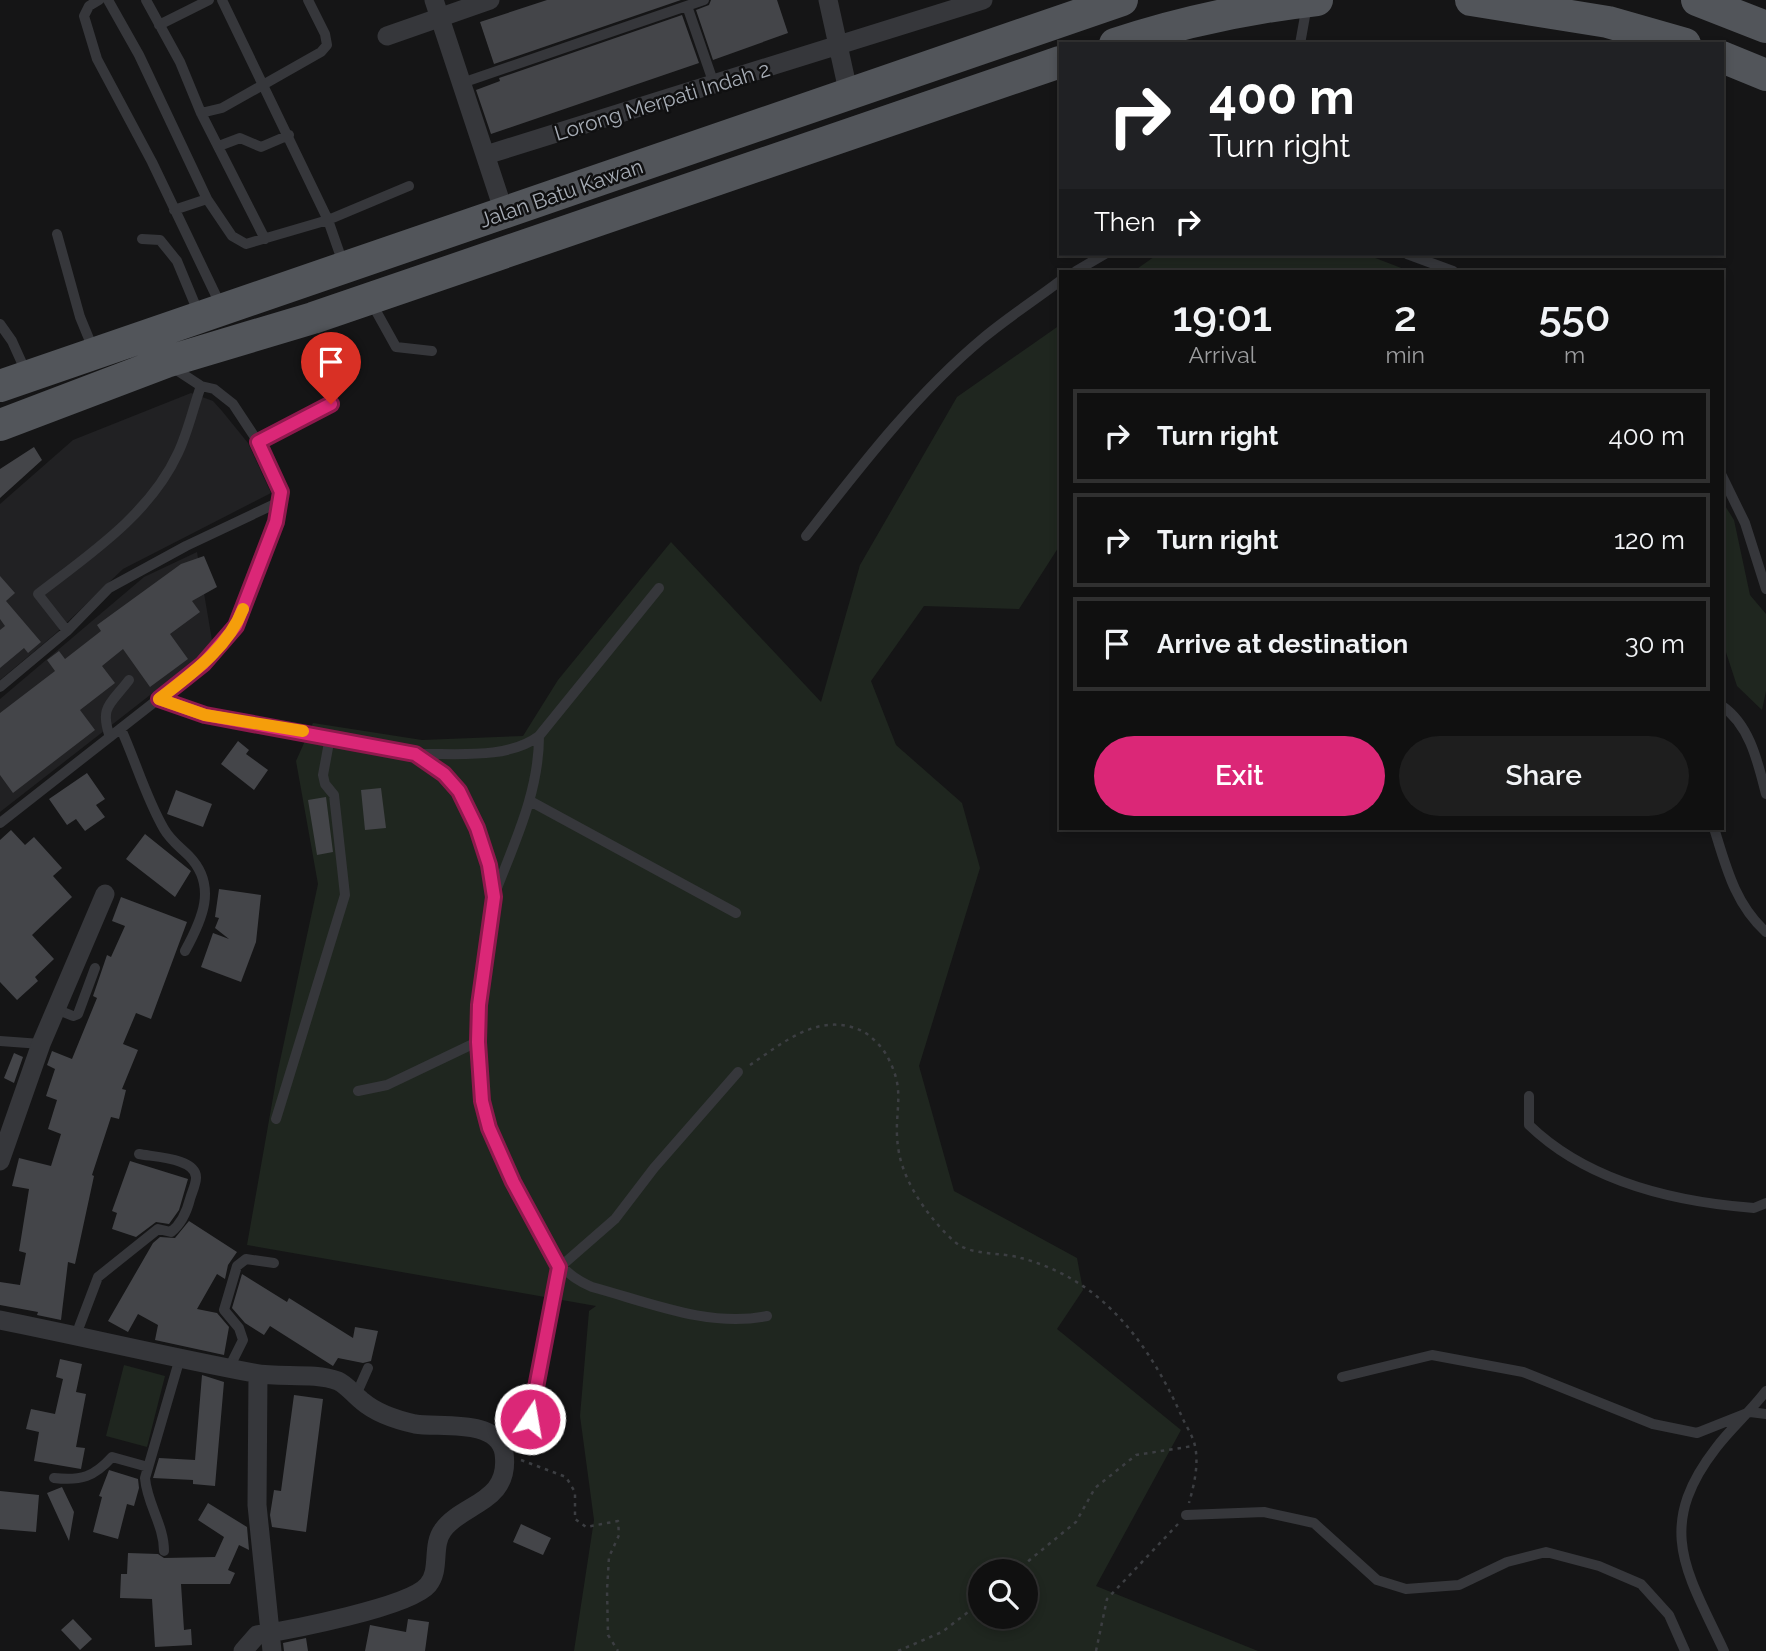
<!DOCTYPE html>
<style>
body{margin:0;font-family:Raleway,sans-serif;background:#1e1e1e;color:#f1f3f6;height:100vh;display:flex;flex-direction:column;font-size:26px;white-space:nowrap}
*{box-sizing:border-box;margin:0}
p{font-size:23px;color:#9c9d9f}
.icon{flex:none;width:38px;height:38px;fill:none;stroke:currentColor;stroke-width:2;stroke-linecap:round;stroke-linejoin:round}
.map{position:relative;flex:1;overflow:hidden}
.side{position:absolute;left:1059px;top:270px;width:665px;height:560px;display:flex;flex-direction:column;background:#101010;border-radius:0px;box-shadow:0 4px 10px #0003,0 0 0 2px #303030}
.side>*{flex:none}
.top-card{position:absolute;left:1059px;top:42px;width:665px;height:214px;border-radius:0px;box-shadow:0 4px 10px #0003,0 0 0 2px #303030;background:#202124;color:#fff;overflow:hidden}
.controls{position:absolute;left:968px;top:1559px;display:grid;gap:14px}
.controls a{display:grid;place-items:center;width:70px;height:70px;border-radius:50%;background:#101010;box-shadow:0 4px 10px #0003,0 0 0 2px #303030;font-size:35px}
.pin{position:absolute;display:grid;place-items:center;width:60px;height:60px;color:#fff;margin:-72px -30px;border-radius:50% 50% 50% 0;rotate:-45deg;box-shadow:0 0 7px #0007}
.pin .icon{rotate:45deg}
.me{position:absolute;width:77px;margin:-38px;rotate:12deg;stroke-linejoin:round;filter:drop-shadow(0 0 5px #0008)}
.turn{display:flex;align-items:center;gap:24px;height:147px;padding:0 35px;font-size:32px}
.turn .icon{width:91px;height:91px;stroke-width:2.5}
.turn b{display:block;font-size:49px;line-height:60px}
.then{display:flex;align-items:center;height:66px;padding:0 35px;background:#0003;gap:14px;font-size:26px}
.eta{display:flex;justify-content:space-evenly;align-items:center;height:119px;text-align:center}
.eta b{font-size:42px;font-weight:600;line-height:49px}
.button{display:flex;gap:14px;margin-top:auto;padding:14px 35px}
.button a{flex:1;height:80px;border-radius:42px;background:#db2777;color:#fff;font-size:28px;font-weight:600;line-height:80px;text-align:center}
.button a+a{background:#1e1e1e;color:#f1f3f6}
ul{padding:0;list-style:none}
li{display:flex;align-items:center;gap:21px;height:94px;margin:0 14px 10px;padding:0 21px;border:4px solid #303030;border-radius:0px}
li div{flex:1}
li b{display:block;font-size:26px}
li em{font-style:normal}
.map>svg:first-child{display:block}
.built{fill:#212123}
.green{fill:#1f261f;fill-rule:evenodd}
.building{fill:#444549}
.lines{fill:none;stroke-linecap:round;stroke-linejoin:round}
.path{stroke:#3c3e42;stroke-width:2.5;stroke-dasharray:3.5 5;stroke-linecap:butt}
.lane{stroke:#36373b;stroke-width:10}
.street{stroke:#36373b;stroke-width:19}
.primary{stroke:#52555a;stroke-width:32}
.route-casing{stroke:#8e194d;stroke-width:18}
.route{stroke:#db2777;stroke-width:12}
.slow{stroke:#f59e0b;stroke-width:12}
.labels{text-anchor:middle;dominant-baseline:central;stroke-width:5;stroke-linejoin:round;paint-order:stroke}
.street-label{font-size:21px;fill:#a7adb6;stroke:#101011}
</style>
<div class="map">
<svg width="1766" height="1651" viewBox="0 0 1766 1651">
<rect width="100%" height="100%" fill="#151516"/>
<path class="built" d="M 191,393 L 213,401 L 222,411 L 248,443 L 271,493 L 123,569 L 55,634 L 0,680 L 0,504 L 73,440 Z
M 197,552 L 213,646 L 0,812 L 0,699 L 144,577 Z"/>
<path class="green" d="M 1158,254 L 1365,254 L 1409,271 L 1134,271 Z
M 1060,325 L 1060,545 L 1019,609 L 924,606 L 871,681 L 896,745 L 962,803 L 980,868 L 919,1066 L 954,1191 L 1077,1258 L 1083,1290 L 1057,1329 L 1181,1430 L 1096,1586 L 1258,1651 L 574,1651 L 594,1520 L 580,1416 L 589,1311 L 596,1306 L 247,1245 L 277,1075 L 318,884 L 296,761 L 313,723 L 422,740 L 523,736 L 558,680 L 671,542 L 821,702 L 860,565 L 957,397 ZM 980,1572 L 1026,1572 L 1026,1617 L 980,1617 Z
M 1722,501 L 1734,520 L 1750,595 L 1766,614 L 1766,691 L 1762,710 L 1737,686 L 1722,640 Z
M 124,1365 L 165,1376 L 147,1447 L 106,1436 Z"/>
<path class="building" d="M 547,0 L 681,0 L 494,64 L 480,22 Z
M 711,0 L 777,0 L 788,33 L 713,60 L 696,10 L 709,5 Z
M 682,15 L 699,63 L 491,134 L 476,90 L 500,81 L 499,78 Z
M 34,447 L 42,460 L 0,498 L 0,469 Z
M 204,556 L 217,587 L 192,601 L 200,612 L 170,634 L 188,659 L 150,687 L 123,649 L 102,666 L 115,683 L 80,710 L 95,730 L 13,793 L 0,775 L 0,713 L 55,671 L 47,660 L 59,651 L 65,659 L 101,631 L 97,625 L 181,564 Z
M 0,576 L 15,593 L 6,601 L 41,642 L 28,653 L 24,648 L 0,668 L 0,630 L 5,626 L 0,619 Z
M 238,741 L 249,750 L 246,754 L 268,770 L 254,790 L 221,764 Z
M 87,773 L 105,799 L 96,805 L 105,817 L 85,831 L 76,819 L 67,825 L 49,799 Z
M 381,788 L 386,828 L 365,830 L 361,790 Z
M 176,790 L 212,804 L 203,827 L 167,814 Z
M 326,797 L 333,852 L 317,855 L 308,800 Z
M 11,830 L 25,845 L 34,837 L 62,868 L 53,876 L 72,897 L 32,935 L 54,959 L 35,977 L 38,981 L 17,1000 L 0,982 L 0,840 Z
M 145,834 L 191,871 L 175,897 L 126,859 Z
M 219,889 L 261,895 L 256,942 L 241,982 L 201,967 L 213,933 L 229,939 L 215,928 L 219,918 L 215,917 Z
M 121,897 L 187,922 L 151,1019 L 136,1013 L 123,1044 L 138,1050 L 122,1089 L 126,1090 L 119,1119 L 111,1117 L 92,1175 L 94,1176 L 75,1264 L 68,1262 L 61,1320 L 37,1315 L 38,1312 L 0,1305 L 0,1282 L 20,1285 L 26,1253 L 19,1251 L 29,1189 L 12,1186 L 19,1158 L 51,1166 L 61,1134 L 48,1129 L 57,1100 L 46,1096 L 55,1069 L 47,1065 L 52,1051 L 72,1059 L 97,998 L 93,996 L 107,955 L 111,957 L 125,926 L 112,921 Z
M 14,1053 L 23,1057 L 14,1083 L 4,1078 Z
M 130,1161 L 188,1179 L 179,1210 L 169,1224 L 156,1222 L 136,1237 L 112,1229 L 117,1213 L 112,1211 Z
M 189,1221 L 237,1252 L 228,1265 L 225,1279 L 217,1274 L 197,1309 L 217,1313 L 229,1327 L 224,1355 L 155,1340 L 158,1325 L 138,1314 L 128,1332 L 108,1321 L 153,1243 L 160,1237 L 175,1238 Z
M 242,1274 L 287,1302 L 289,1298 L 353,1338 L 355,1327 L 378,1331 L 371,1361 L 363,1363 L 338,1358 L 333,1366 L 270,1326 L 264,1335 L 245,1323 L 232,1308 Z
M 60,1359 L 82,1364 L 76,1392 L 86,1394 L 76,1447 L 85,1448 L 81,1469 L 34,1461 L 39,1432 L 26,1429 L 31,1409 L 55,1414 L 63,1379 L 56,1377 Z
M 202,1375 L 224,1382 L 215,1486 L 193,1484 L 193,1480 L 153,1478 L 159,1458 L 195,1460 Z
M 294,1395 L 323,1399 L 306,1532 L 272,1527 L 270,1515 L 274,1490 L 281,1491 Z
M 109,1470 L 138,1479 L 139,1488 L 134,1506 L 127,1504 L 118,1539 L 93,1532 L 102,1497 L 99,1496 Z
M 62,1487 L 74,1512 L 69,1541 L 47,1493 Z
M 0,1491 L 39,1495 L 36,1532 L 0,1529 Z
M 208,1503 L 247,1527 L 249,1550 L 239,1545 L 228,1570 L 235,1573 L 230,1584 L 181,1584 L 184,1630 L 191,1629 L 192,1645 L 155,1647 L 152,1599 L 120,1598 L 121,1574 L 127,1574 L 128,1553 L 158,1554 L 164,1558 L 215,1557 L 224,1537 L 198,1520 Z
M 521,1524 L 551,1538 L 543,1555 L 513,1542 Z
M 73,1619 L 92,1639 L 80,1650 L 61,1630 Z
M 408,1619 L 429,1622 L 425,1651 L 365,1651 L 370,1625 L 406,1632 Z
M 306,1638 L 308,1651 L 284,1651 L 283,1643 Z"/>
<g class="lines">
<path class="path" d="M 750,1065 C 783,1043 818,1012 860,1030 C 868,1033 879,1044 884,1051 C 910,1093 891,1110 899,1153 C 905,1185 931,1221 955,1242 C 971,1256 1001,1252 1021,1258 C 1037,1262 1056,1270 1070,1278 C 1123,1308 1158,1363 1182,1417 C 1186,1426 1193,1436 1195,1446 C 1199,1465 1194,1485 1189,1503
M 521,1460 L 566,1477 L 575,1492 L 575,1519 L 586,1527 L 618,1521 L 619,1535 L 609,1557 L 607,1590 L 608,1635 L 618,1651
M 1015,1572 L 1076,1522 L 1095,1488 L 1136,1455 L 1193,1446
M 898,1651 L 942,1632 L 980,1603
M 1096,1651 L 1107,1599 L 1178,1524"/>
<path class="lane" d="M 99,0 L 89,6 L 84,16 L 97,59 L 152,162 L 221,306
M 108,0 L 139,55 L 207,199
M 146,0 L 180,62 L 201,113 L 222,108 L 321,52 L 327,45 L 325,34 L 308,0
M 222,0 L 328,220 L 343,263
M 687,6 L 714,84
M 159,25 L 209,0
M 1300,44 L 1307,5
M 462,83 L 704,0
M 201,113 L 265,239
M 219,146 L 240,138 L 261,147 L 289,135
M 174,210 L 207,199 L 232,236 L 246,244 L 328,220 L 409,186
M 57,234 L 80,317 L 94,351
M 142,239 L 160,240 L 177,261 L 199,314
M 1407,254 L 1453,271
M 1076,271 L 1105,254
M 371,302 L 396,347 L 432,351
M 0,324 L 12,341 L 26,372
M 258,442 L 331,404
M 1722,476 L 1745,523 L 1766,589
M 806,536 C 860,467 915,395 982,339 C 1007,318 1035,300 1060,281
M 67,631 L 38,594 C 90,554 150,514 178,453 C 188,432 193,408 201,386 L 172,367
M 0,687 L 67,631 L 109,588 L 186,546 L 279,502
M 159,699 L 205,715 L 415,754 C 425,760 437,767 445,776 C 471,802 494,861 494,898 C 493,945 477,992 478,1041 C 478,1106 500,1161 533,1216 C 553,1250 553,1270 592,1287 C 648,1302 709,1328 767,1316
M 1722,706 C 1750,725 1758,763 1766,794
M 121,729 C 136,762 146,798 164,829 C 171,841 180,847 189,856 C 218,886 202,920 185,951
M 110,737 C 99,706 111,704 129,680
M 416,754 C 455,753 507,760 539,736 L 659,588
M 530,801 L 736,913
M 0,823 L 203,664 L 236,626 L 276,522 L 281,492 L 258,442 L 233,404 L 214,389 L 201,386
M 1714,828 C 1726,867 1735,904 1766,932
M 494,896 C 514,843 539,793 539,736
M 56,1009 L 73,1016 L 78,1014 L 95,968
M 0,1041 L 41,1044
M 358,1091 L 387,1085 L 477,1042
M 1529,1096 L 1529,1125 C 1588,1182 1675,1202 1754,1208 L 1766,1203
M 276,1119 L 345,895 L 334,795 L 325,784 L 323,775 L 330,737
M 76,1335 L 98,1277 L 158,1229 L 171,1232 C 181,1224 187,1211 190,1199 C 192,1192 196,1184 196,1178 C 197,1158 153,1157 139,1154
M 229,1368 L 243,1340 L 239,1328 L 224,1310 L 237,1266 L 246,1259 L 274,1263
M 1342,1377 L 1432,1355 L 1523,1372 L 1653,1424 L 1697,1433 L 1750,1412 L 1766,1414
M 356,1395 L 368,1368
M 501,1443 L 530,1419 L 560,1267 L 615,1219 L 654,1168 L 738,1072
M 54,1478 C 81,1481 94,1477 112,1457 L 148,1467
M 1186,1515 L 1264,1512 L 1314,1523 L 1377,1580 L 1406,1589 L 1459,1585 L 1507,1562 L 1546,1552 L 1599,1566 L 1641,1584 L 1669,1615 L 1685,1651
M 164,1551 C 164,1525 147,1504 145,1478 L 180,1358
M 1724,1651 C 1687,1572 1654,1528 1716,1448 C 1731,1428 1751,1411 1766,1391"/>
<path class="street" d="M 434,0 L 504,212
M 828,0 L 849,95
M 387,36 L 490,0
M 486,155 L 983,0
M 0,1161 L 41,1044 L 105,894
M 0,1320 C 85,1337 169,1357 254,1373 C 280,1378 313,1372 338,1381 C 347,1385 354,1395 362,1401 C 376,1413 397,1420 415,1424 C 440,1428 498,1418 504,1453 C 511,1503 462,1503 443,1530 C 431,1546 441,1570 428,1585 C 410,1607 289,1630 257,1635 L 243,1651
M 258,1374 L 257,1505 L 272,1651"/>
<path class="primary" d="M 1471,0 L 1608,22 L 1685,44
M 1697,0 L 1766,27
M 1115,44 C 1181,22 1248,8 1317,0
M 1722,57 L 1766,75
M 0,386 L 1122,0
M 0,425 L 166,362 L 313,318 L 1060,62"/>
</g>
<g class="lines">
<defs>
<path id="route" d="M 331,404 L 258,442 L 281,492 L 276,522 L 236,626 L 203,664 L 159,699 L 205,715 L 415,754 L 444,774 L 459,791 L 477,828 L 489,865 L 494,897 L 479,1005 L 478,1042 L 482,1101 L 489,1128 L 513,1182 L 559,1267 L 530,1419"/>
</defs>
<use href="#route" class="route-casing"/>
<use href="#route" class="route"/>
<path class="slow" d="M 243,609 C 228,648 191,674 159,699 L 205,715 L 303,731"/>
</g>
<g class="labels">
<g class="street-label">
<text transform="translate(662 101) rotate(-17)">Lorong Merpati Indah 2</text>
<text transform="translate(561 193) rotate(-19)">Jalan Batu Kawan</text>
</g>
</g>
</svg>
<div class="controls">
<a><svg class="icon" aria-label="search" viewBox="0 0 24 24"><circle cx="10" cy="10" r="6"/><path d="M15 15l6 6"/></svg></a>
</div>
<div class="pin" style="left:331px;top:404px;background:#d93025"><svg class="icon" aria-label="arrive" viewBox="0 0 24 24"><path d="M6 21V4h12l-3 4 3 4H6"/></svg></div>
<svg class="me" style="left:530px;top:1419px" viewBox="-20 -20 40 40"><circle r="17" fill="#db2777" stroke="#fff" stroke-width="3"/><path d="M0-11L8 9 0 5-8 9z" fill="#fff"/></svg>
<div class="top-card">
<div class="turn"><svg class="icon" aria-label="right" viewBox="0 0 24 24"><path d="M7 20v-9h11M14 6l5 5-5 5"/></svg><div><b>400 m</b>Turn right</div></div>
<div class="then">Then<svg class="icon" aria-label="right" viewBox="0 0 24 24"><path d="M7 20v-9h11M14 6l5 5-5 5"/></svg></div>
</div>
<section class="side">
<div class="eta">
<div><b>19:01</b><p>Arrival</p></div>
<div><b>2</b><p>min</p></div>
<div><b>550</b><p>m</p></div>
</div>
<ul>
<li><svg class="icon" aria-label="right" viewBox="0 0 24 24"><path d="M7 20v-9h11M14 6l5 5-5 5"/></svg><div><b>Turn right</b></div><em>400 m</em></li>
<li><svg class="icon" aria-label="right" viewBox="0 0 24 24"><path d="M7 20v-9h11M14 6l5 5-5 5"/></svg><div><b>Turn right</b></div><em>120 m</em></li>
<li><svg class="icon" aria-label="arrive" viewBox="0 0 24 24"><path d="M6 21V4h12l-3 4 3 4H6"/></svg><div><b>Arrive at destination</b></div><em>30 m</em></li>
</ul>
<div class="button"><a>Exit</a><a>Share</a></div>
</section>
</div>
